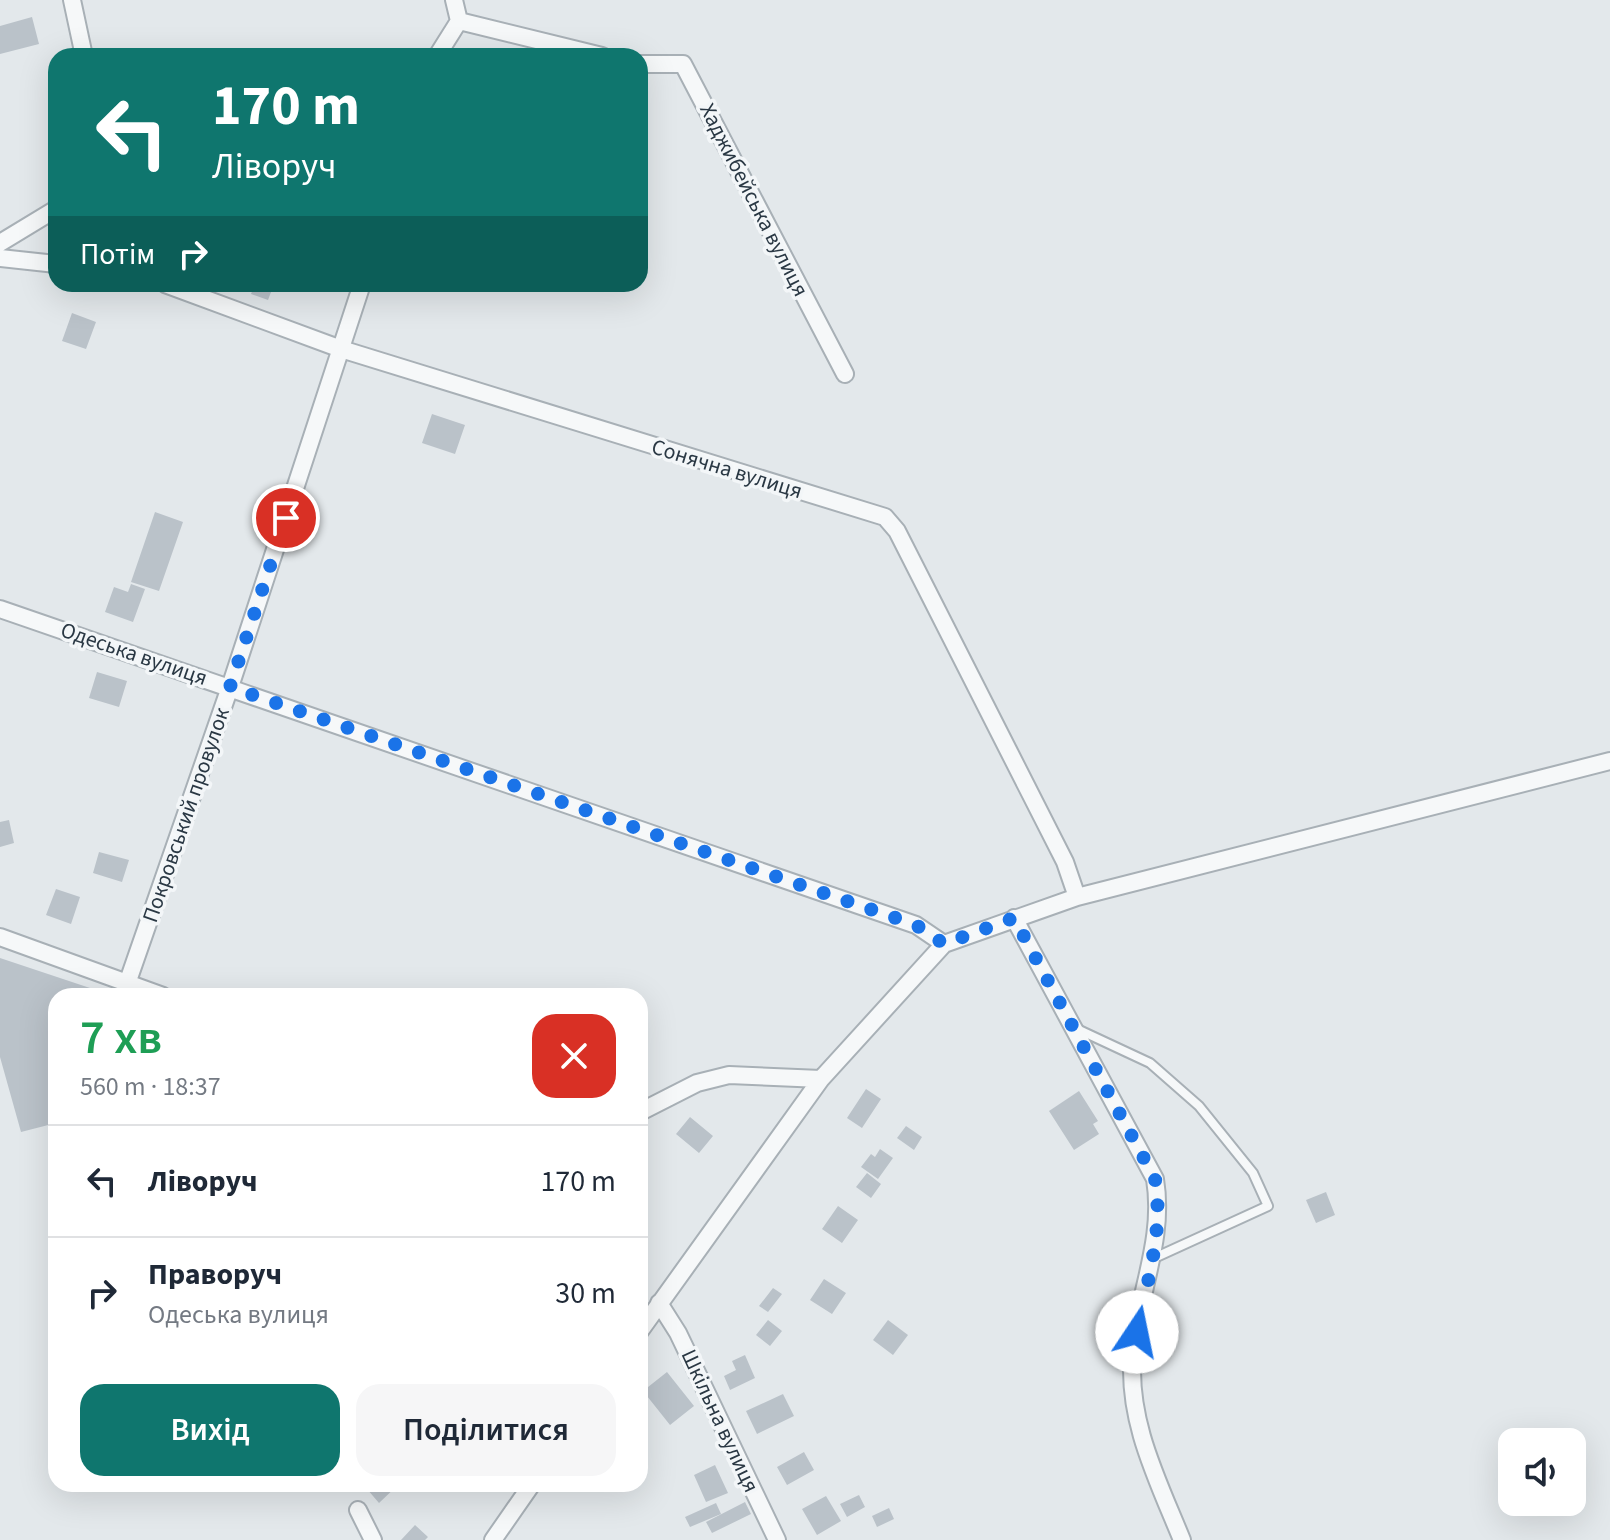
<!DOCTYPE html>
<html lang="uk">
<meta charset="utf-8">
<style>
body{margin:0;font-family:"Source Sans 3",sans-serif;background:#f6f6f7;color:#1f2937;height:100vh;display:flex;flex-direction:column;font-size:30px;white-space:nowrap}
*{box-sizing:border-box;margin:0}
p{font-size:26px;color:#747a83}
.icon{flex:none;width:44px;height:44px;fill:none;stroke:currentColor;stroke-width:2;stroke-linecap:round;stroke-linejoin:round}
.map{position:relative;flex:1;overflow:hidden}
.details{position:absolute;left:48px;top:988px;width:600px;height:504px;display:flex;flex-direction:column;background:#fff;border-radius:24px;box-shadow:0 8px 32px #0002}
.details>*{flex:none}
.guide{position:absolute;left:48px;top:48px;width:600px;height:244px;border-radius:24px;box-shadow:0 8px 32px #0002;background:#0f766e;color:#fff;overflow:hidden}
.buttons{position:absolute;left:1498px;top:1428px;display:grid;gap:16px}
.buttons a{display:grid;place-items:center;width:88px;height:88px;border-radius:16px;background:#fff;box-shadow:0 8px 32px #0002;font-size:40px}
.pin{position:absolute;display:grid;place-items:center;width:68px;height:68px;color:#fff;margin:-34px;border:4px solid #fff;border-radius:50%;box-shadow:0 2px 8px #0007}
.me{position:absolute;width:88px;margin:-44px;rotate:11deg;stroke-linejoin:round;filter:drop-shadow(0 0 6px #0008)}
.turn{display:flex;align-items:center;gap:28px;height:168px;padding:0 32px;font-size:36px}
.turn .icon{width:104px;height:104px;stroke-width:2.5}
.turn b{display:block;font-size:56px;line-height:68px}
.then{display:flex;align-items:center;height:76px;padding:0 32px;background:#0003;gap:16px;font-size:30px}
.round{display:grid;place-items:center;flex:none;width:84px;height:84px;border-radius:24px;background:#f6f6f7}
.overview{display:flex;align-items:center;justify-content:space-between;height:136px;padding:0 32px}
h1{font-size:48px;font-weight:600;line-height:60px;color:#1e9e55}
.primary-button{display:flex;gap:16px;margin-top:auto;padding:16px 32px}
.primary-button a{flex:1;height:92px;border-radius:24px;background:#0f766e;color:#fff;font-size:32px;font-weight:600;line-height:92px;text-align:center}
.primary-button a+a{background:#f6f6f7;color:#1f2937}
ul{padding:0;list-style:none}
li{display:flex;align-items:center;gap:24px;height:112px;padding:0 32px;border-top:2px solid #e0e1e3}
li div{flex:1}
li b{display:block;font-size:30px}
li em{font-style:normal}
.map>svg:first-child{display:block}
.building{fill:#bac2c9}
.lines{fill:none;stroke-linecap:round;stroke-linejoin:round}
.service-casing{stroke:#a8b0b6;stroke-width:12}
.minor-casing{stroke:#a8b0b6;stroke-width:20}
.service{stroke:#f6f8f9;stroke-width:8}
.minor{stroke:#f6f8f9;stroke-width:16}
.route{stroke:#1a73e8;stroke-width:14;stroke-dasharray:0 25.2}
.labels{text-anchor:middle;dominant-baseline:central;stroke-width:7;stroke-linejoin:round;paint-order:stroke}
.street-label{font-size:22px;fill:#2a3844;stroke:#f3f6f8}
</style>
<div class="map">
<svg width="1610" height="1540" viewBox="0 0 1610 1540">
<rect width="100%" height="100%" fill="#e3e8eb"/>
<path class="building" d="M 32,17 L 39,44 L 0,54 L 0,26 Z
M 255,284 L 274,284 L 268,300 L 251,294 Z
M 72,313 L 96,322 L 86,349 L 62,341 Z
M 432,414 L 465,425 L 455,454 L 422,443 Z
M 155,512 L 183,522 L 159,591 L 131,582 Z
M 131,584 L 145,589 L 133,622 L 105,612 L 114,587 L 128,592 Z
M 97,672 L 127,681 L 119,707 L 89,698 Z
M 9,820 L 14,843 L 0,847 L 0,822 Z
M 99,852 L 129,860 L 122,882 L 93,873 Z
M 56,889 L 80,897 L 71,924 L 46,915 Z
M 0,958 L 111,995 L 56,996 L 56,1123 L 21,1132 L 0,1057 Z
M 866,1089 L 881,1099 L 862,1128 L 847,1118 Z
M 1079,1091 L 1098,1121 L 1093,1124 L 1099,1134 L 1074,1150 L 1049,1111 Z
M 690,1117 L 713,1136 L 699,1153 L 676,1134 Z
M 906,1126 L 922,1137 L 914,1150 L 897,1138 Z
M 880,1149 L 893,1158 L 878,1179 L 861,1167 L 871,1154 L 875,1157 Z
M 867,1173 L 881,1184 L 871,1198 L 856,1187 Z
M 1326,1192 L 1335,1215 L 1316,1223 L 1306,1200 Z
M 838,1206 L 858,1220 L 842,1243 L 822,1229 Z
M 824,1279 L 846,1293 L 832,1314 L 810,1300 Z
M 773,1288 L 782,1294 L 768,1312 L 759,1306 Z
M 768,1320 L 782,1331 L 770,1346 L 756,1335 Z
M 888,1320 L 908,1335 L 893,1355 L 873,1340 Z
M 745,1355 L 755,1378 L 730,1390 L 724,1376 L 736,1370 L 732,1361 Z
M 667,1372 L 694,1406 L 670,1425 L 643,1391 Z
M 783,1394 L 794,1416 L 757,1434 L 746,1411 Z
M 804,1452 L 814,1470 L 787,1485 L 777,1467 Z
M 715,1465 L 728,1493 L 706,1502 L 694,1475 Z
M 373,1484 L 399,1484 L 379,1503 L 367,1489 Z
M 859,1495 L 865,1507 L 847,1517 L 840,1504 Z
M 826,1496 L 841,1521 L 817,1535 L 802,1509 Z
M 745,1502 L 751,1514 L 712,1533 L 706,1522 Z
M 716,1503 L 721,1514 L 690,1527 L 685,1517 Z
M 889,1508 L 894,1519 L 877,1527 L 872,1516 Z
M 415,1525 L 428,1537 L 425,1540 L 401,1540 Z"/>
<g class="lines">
<defs>
<path id="service" d="M 1075,1028 L 1150,1063 L 1199,1106 L 1253,1173 L 1268,1206 L 1152,1259"/>
<path id="minor" d="M 72,0 L 84,56
M 454,0 L 459,21 L 602,56
M 437,56 L 459,21
M 640,64 L 683,64 L 845,374
M 0,243 L 56,209
M 0,258 L 56,264
M 165,284 L 341,349 L 885,517 L 897,531 L 1065,862 L 1077,897
M 0,609 L 916,925 L 944,944
M 1014,918 L 1155,1179 C 1165,1240 1138,1293 1133,1353 C 1126,1419 1158,1481 1182,1540
M 0,937 L 163,996
M 128,981 L 230,687 L 362,284
M 640,1112 L 697,1083 L 729,1075 L 821,1079
M 659,1303 L 678,1333 L 777,1540
M 640,1331 L 821,1079 L 944,944 L 1077,897 L 1610,761
M 358,1510 L 373,1540
M 493,1540 L 532,1484"/>
</defs>
<use href="#service" class="service-casing"/>
<use href="#minor" class="minor-casing"/>
<use href="#service" class="service"/>
<use href="#minor" class="minor"/>
</g>
<g class="lines">
<path class="route" d="M 286,518 L 230,687 L 916,925 L 944,944 L 1014,918 L 1155,1179 C 1164,1231 1147,1281 1137,1332"/>
</g>
<g class="labels">
<g class="street-label">
<text transform="translate(754 200) rotate(63)">Хаджибейська вулиця</text>
<text transform="translate(727 469) rotate(17)">Сонячна вулиця</text>
<text transform="translate(134 654) rotate(19)">Одеська вулиця</text>
<text transform="translate(186 815) rotate(-71)">Покровський провулок</text>
<text transform="translate(720 1421) rotate(65)">Шкільна вулиця</text>
</g>
</g>
</svg>
<div class="buttons">
<a><svg class="icon" aria-label="sound" viewBox="0 0 24 24"><path d="M4 9h4l5-4v14l-5-4H4zM17 9q2 3 0 6"/></svg></a>
</div>
<div class="pin" style="left:286px;top:518px;background:#d93025"><svg class="icon" aria-label="arrive" viewBox="0 0 24 24"><path d="M6 21V4h12l-3 4 3 4H6"/></svg></div>
<svg class="me" style="left:1137px;top:1332px" viewBox="-20 -20 40 40"><circle r="19" fill="#fff"/><path d="M0-13L10 11 0 6-10 11z" fill="#1a73e8"/></svg>
<div class="guide">
<div class="turn"><svg class="icon" aria-label="left" viewBox="0 0 24 24"><path d="M17 20v-9H6M10 6l-5 5 5 5"/></svg><div><b>170 m</b>Ліворуч</div></div>
<div class="then">Потім<svg class="icon" aria-label="right" viewBox="0 0 24 24"><path d="M7 20v-9h11M14 6l5 5-5 5"/></svg></div>
</div>
<section class="details">
<div class="overview"><div><h1>7 хв</h1><p>560 m · 18:37</p></div><a class="round" style="background:#d93025;color:#fff"><svg class="icon" aria-label="close" viewBox="0 0 24 24"><path d="M6 6l12 12M18 6L6 18"/></svg></a></div>
<ul>
<li><svg class="icon" aria-label="left" viewBox="0 0 24 24"><path d="M17 20v-9H6M10 6l-5 5 5 5"/></svg><div><b>Ліворуч</b></div><em>170 m</em></li>
<li><svg class="icon" aria-label="right" viewBox="0 0 24 24"><path d="M7 20v-9h11M14 6l5 5-5 5"/></svg><div><b>Праворуч</b><p>Одеська вулиця</p></div><em>30 m</em></li>
</ul>
<div class="primary-button"><a>Вихід</a><a>Поділитися</a></div>
</section>
</div>
